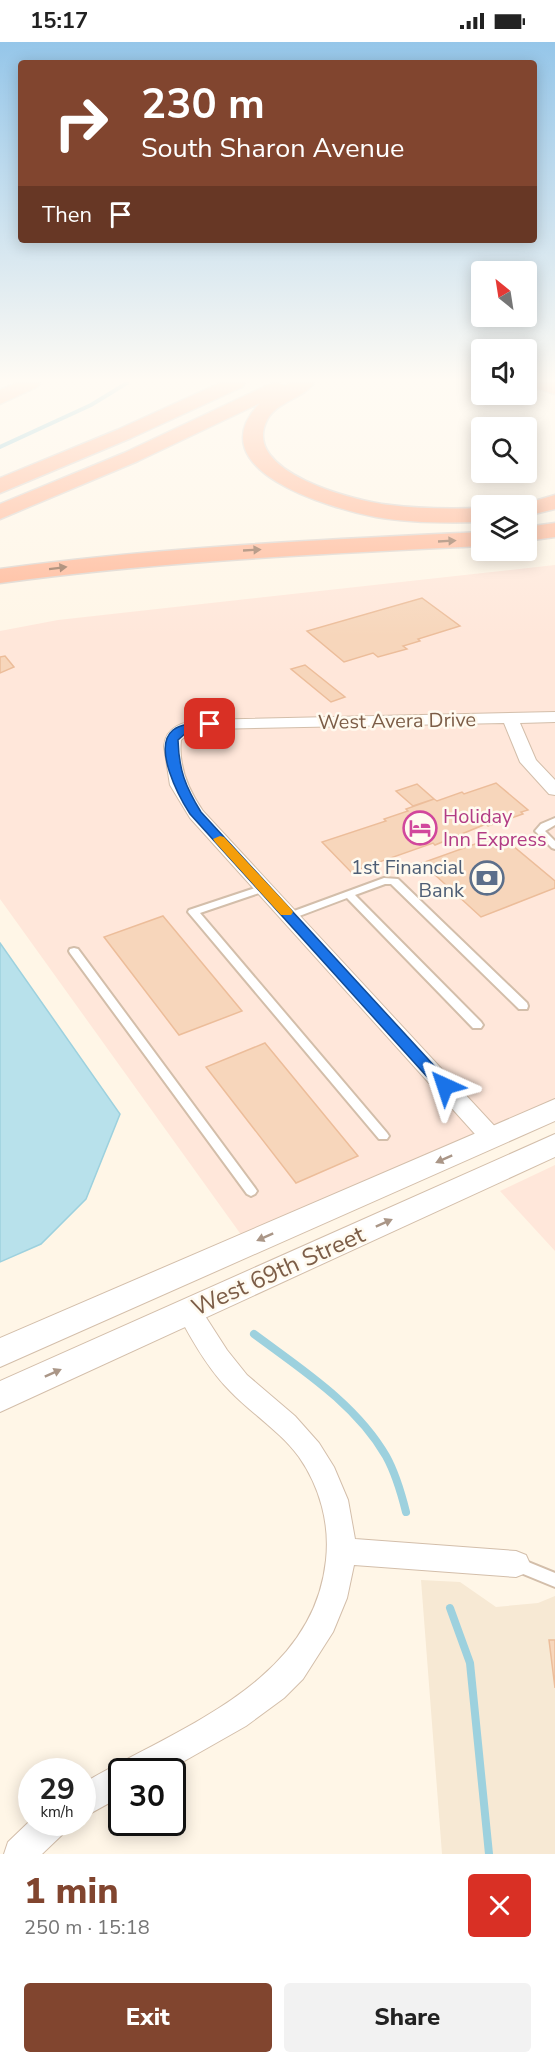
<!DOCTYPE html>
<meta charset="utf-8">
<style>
body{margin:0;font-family:"Nunito Sans",sans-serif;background:#f2f2f2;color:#222;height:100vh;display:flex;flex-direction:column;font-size:22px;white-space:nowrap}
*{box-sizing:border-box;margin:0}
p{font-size:20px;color:#767676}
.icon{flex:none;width:33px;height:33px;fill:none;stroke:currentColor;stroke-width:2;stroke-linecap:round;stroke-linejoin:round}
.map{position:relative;height:1812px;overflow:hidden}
.side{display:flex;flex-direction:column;background:#fff;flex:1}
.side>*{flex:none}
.banner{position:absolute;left:18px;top:18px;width:519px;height:183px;border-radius:6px;box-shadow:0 3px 15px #0003;background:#81452f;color:#fff;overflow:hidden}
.needle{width:39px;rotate:330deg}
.tools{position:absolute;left:471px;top:219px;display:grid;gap:12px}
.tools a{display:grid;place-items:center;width:66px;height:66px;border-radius:6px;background:#fff;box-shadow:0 3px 15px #0003;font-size:30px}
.speed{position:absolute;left:18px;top:1716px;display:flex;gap:12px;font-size:30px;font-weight:700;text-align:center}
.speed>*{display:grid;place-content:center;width:78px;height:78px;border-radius:50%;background:#fff;box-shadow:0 3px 15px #0003;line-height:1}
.speed small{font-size:15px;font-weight:400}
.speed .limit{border:3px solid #111;border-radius:9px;background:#fff;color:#111}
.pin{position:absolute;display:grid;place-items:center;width:51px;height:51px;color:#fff;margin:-26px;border-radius:12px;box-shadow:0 3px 9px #0006}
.me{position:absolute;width:66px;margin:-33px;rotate:318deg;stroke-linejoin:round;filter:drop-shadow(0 0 4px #0008)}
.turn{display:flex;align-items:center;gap:21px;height:126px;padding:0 24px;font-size:27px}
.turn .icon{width:78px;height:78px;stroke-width:2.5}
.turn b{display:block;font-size:42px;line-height:51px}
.then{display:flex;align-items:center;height:57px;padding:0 24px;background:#0003;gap:12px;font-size:22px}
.round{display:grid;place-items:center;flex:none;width:63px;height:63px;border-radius:6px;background:#f2f2f2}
.overview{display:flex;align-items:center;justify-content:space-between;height:102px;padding:0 24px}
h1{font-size:36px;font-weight:800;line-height:45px;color:#81452f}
.cta{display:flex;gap:12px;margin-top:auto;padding:12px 24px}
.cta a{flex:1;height:69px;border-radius:6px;background:#81452f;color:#fff;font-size:24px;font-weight:800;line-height:69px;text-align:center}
.cta a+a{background:#f2f2f2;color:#222}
.status{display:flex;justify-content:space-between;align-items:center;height:42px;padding:0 30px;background:#fff;direction:ltr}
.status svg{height:16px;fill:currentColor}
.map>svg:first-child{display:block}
.residential{fill:#f7e9d4}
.commercial{fill:#ffe7da}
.water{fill:#b8e1eb;stroke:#9dd1de;stroke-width:1.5}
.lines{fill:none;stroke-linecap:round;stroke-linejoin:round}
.stream-far1{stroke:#9dd1de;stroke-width:4}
.stream{stroke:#9dd1de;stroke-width:8}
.building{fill:#f7d6bb;stroke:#ecbd9a;stroke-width:1.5}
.service-casing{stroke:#d3beaa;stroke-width:4}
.minor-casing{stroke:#d3beaa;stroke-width:2}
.tertiary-casing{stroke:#d3beaa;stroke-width:2}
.motorway-casing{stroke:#ddd5cf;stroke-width:3}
.service{fill:#fff;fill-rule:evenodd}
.minor{fill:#fff;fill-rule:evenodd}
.tertiary{fill:#fff;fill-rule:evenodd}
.motorway{fill:#ffb797;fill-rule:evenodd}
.oneway{fill:#966f57}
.oneway2{fill:#aa9687}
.route{fill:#1a73e8;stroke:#114b97;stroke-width:1.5}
.slow{fill:#f59e0b}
.labels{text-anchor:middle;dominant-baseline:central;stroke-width:5;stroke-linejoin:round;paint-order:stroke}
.street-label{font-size:20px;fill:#7c5d47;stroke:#fffaef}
.hotel-label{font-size:20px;fill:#b23c85;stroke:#fffaef;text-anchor:start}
.service-label{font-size:20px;fill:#4e5e75;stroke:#fffaef;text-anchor:end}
.near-street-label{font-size:24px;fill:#7c5d47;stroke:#fffaef}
</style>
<div class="status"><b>15:17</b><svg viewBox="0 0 49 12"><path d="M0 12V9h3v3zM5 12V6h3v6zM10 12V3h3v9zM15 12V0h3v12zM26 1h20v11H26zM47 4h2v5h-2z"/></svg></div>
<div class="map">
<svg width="555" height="1812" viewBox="0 0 555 1812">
<rect width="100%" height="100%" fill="#fff6e7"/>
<path class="residential" d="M 421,1538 L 460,1540 L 496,1565 L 538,1561 L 555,1554 L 555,1812 L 442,1812 Z"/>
<path class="commercial" d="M 555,523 L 555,1063 L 242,1194 L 0,857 L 0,589 L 58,578 Z
M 555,1123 L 555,1209 L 500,1149 Z"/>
<path class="water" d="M 0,901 L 120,1072 L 86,1157 L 41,1202 L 0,1220 Z"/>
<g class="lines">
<path class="stream-far1" d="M 0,405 L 91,363 L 127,341"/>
<path class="stream" d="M 254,1292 C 301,1327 356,1362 386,1414 C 396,1432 401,1450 406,1470
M 450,1566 L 470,1621 L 489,1812"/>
</g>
<path class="building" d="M 422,556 L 460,584 L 418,597 L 420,599 L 403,604 L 407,607 L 378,615 L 373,611 L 344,620 L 307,589 Z
M 5,614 L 14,625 L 0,631 L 0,615 Z
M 305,623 L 345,655 L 331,660 L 291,627 Z
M 496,741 L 528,768 L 521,770 L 523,772 L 488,784 L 486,782 L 435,803 L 433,801 L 351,830 L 322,800 L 386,779 L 384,777 L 408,769 L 406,767 L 434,757 L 437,759 L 462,750 L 464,752 Z
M 417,742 L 434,757 L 413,764 L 396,749 Z
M 500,793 L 555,839 L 555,846 L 481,875 L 422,821 Z
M 163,874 L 242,969 L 179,993 L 104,895 Z
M 265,1001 L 358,1114 L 296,1141 L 206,1025 Z
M 549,1598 L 555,1598 L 555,1646 Z"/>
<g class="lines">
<defs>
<path id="service" d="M 555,776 L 555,783 L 545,789 L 555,799 L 555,807 L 552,806 L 535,789 L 541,782 Z
M 384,836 L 398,837 L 527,961 L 528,964 L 527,967 L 519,967 L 391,842 L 385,842 L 355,853 L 481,980 L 483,983 L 481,986 L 473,986 L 347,856 L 294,876 L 290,877 L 285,874 L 286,872 Z
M 264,843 L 269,846 L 268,848 L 200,871 L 387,1091 L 389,1094 L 387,1097 L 379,1097 L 188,870 L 189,868 Z
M 74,906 L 78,907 L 255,1146 L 257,1149 L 255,1152 L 251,1154 L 247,1152 L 70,911 L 69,909 L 70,907 Z
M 516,1515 L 555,1531 L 555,1545 L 511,1527 L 508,1522 L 511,1517 Z"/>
<path id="minor" d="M 555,670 L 555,680 L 520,681 L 536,718 L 555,738 L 555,753 L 549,752 L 520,720 L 504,681 L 210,687 L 192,689 L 181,698 C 178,724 188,747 203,769 L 500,1090 L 503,1096 L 500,1102 L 492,1104 L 484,1102 L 190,776 L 170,743 L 164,704 C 166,684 183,680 201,678 Z
M 189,1260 L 198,1263 L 227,1308 L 247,1333 L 295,1374 L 319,1401 L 334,1425 L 348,1458 L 355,1497 L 516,1509 L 526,1513 L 530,1522 L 526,1531 L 516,1535 L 354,1523 L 347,1556 L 333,1590 L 303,1637 L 284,1656 L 246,1684 L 165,1730 L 122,1730 L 122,1754 L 82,1776 L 82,1742 C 174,1687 313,1643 326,1518 C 330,1482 320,1445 299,1415 C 280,1389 252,1372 230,1349 C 208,1327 191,1297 177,1270 L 180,1263 Z
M 32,1777 L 32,1780 L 69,1780 L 64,1791 L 42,1812 L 4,1812 L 8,1800 Z"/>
<path id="tertiary" d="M 555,1057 L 555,1079 L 0,1325 L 0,1296 Z
M 555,1092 L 555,1115 L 0,1370 L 0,1339 Z"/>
<path id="motorway" d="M 16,341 L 40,341 L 37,345 L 0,362 L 0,348 Z
M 220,341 L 245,341 L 242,345 L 131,396 L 0,451 L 0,436 L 117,388 Z
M 279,341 L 285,344 L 290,341 L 314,341 C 303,357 277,359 267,378 C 240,430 355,459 390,463 C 420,467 451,467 482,466 L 482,480 C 446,481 410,481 376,475 C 330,466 196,428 260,361 L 138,419 L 0,477 L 0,462 L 124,411 L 270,342 Z
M 529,341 L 555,341 L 555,352 L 532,345 Z
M 555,453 L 555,467 L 526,474 L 526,464 L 517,464 Z
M 555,481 L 555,495 L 526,499 L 526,485 Z
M 482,490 L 482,504 C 320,512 160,519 0,541 L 0,527 C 160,505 320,498 482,490 Z"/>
</defs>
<use href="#service" class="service-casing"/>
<use href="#minor" class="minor-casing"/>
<use href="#tertiary" class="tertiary-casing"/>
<use href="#motorway" class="motorway-casing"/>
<use href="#service" class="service"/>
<use href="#minor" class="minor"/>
<use href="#tertiary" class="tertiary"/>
<use href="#motorway" class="motorway"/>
</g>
<defs><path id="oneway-solid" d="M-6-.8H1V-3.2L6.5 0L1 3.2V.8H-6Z" transform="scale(1.5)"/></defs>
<g class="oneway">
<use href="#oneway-solid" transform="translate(447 499) rotate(-3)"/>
<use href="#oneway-solid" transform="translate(252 508) rotate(-3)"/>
<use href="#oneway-solid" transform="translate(58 526) rotate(-7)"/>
</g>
<g class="oneway2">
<use href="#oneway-solid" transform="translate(444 1117) rotate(156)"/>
<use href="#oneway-solid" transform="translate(384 1181) rotate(-24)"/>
<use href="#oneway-solid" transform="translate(265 1195) rotate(156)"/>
<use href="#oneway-solid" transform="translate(53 1331) rotate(-24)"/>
</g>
<linearGradient id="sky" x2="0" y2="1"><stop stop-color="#95c6e9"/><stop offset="0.57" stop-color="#fffbf4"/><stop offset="1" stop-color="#fffbf4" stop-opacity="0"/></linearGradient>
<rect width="555" height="594" fill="url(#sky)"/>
<path class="route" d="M 210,679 L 215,682 L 214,685 L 187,690 L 178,698 C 179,728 185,744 201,770 L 450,1041 L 452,1044 L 450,1048 L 439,1048 L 190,772 C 179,755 152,705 173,688 C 183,681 198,681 210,679 Z"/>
<path class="slow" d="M 220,794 L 224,795 L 291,867 L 293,870 L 291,873 L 281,873 L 215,800 L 213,797 Z"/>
<defs>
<symbol id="hotel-ring" viewBox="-11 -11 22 22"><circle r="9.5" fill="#fffaef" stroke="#d1479c" stroke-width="1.5"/><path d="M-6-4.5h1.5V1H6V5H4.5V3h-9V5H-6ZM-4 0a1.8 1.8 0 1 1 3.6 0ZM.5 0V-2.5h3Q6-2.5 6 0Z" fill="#d1479c"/></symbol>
<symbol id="bank-ring" viewBox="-11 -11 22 22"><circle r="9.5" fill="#fffaef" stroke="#5c6f8a" stroke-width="1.5"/><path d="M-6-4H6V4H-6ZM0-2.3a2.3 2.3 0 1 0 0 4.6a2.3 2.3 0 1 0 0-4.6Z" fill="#5c6f8a"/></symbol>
</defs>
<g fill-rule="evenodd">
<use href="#hotel-ring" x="401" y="767" width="38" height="38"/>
<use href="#bank-ring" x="468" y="817" width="38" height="38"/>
</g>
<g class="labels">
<g class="street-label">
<text transform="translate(397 679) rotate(-1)">West Avera Drive</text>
</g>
<g class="hotel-label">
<text x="443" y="774">Holiday<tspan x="443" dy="23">Inn Express</tspan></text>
</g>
<g class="service-label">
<text x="464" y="825">1st Financial<tspan x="464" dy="23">Bank</tspan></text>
</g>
<g class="near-street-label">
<text transform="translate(278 1229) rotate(-24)">West 69th Street</text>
</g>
</g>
</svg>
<div class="tools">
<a><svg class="needle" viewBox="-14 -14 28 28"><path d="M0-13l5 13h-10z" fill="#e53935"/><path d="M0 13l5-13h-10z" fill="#767676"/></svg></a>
<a><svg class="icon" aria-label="sound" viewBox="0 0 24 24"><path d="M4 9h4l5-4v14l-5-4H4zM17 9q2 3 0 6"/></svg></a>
<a><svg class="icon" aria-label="search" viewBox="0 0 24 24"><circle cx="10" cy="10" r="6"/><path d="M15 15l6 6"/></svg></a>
<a><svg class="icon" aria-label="layers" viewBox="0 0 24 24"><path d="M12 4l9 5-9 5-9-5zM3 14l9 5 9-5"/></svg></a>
</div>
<div class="speed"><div>29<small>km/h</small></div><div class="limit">30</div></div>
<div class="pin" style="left:210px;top:682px;background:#d93025"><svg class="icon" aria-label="arrive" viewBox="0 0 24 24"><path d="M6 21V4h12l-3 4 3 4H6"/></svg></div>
<svg class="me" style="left:445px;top:1044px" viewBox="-20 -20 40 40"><path d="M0-17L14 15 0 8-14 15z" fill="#1a73e8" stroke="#fff" stroke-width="4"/></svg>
<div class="banner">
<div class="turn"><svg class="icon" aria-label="right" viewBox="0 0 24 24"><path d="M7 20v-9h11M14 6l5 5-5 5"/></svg><div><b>230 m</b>South Sharon Avenue</div></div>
<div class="then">Then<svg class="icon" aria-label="arrive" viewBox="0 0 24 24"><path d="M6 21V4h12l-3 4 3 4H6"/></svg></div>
</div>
</div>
<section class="side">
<div class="overview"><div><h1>1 min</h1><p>250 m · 15:18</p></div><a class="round" style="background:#d93025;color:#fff"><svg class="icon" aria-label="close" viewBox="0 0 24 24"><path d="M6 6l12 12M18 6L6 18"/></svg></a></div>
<div class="cta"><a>Exit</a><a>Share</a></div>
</section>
